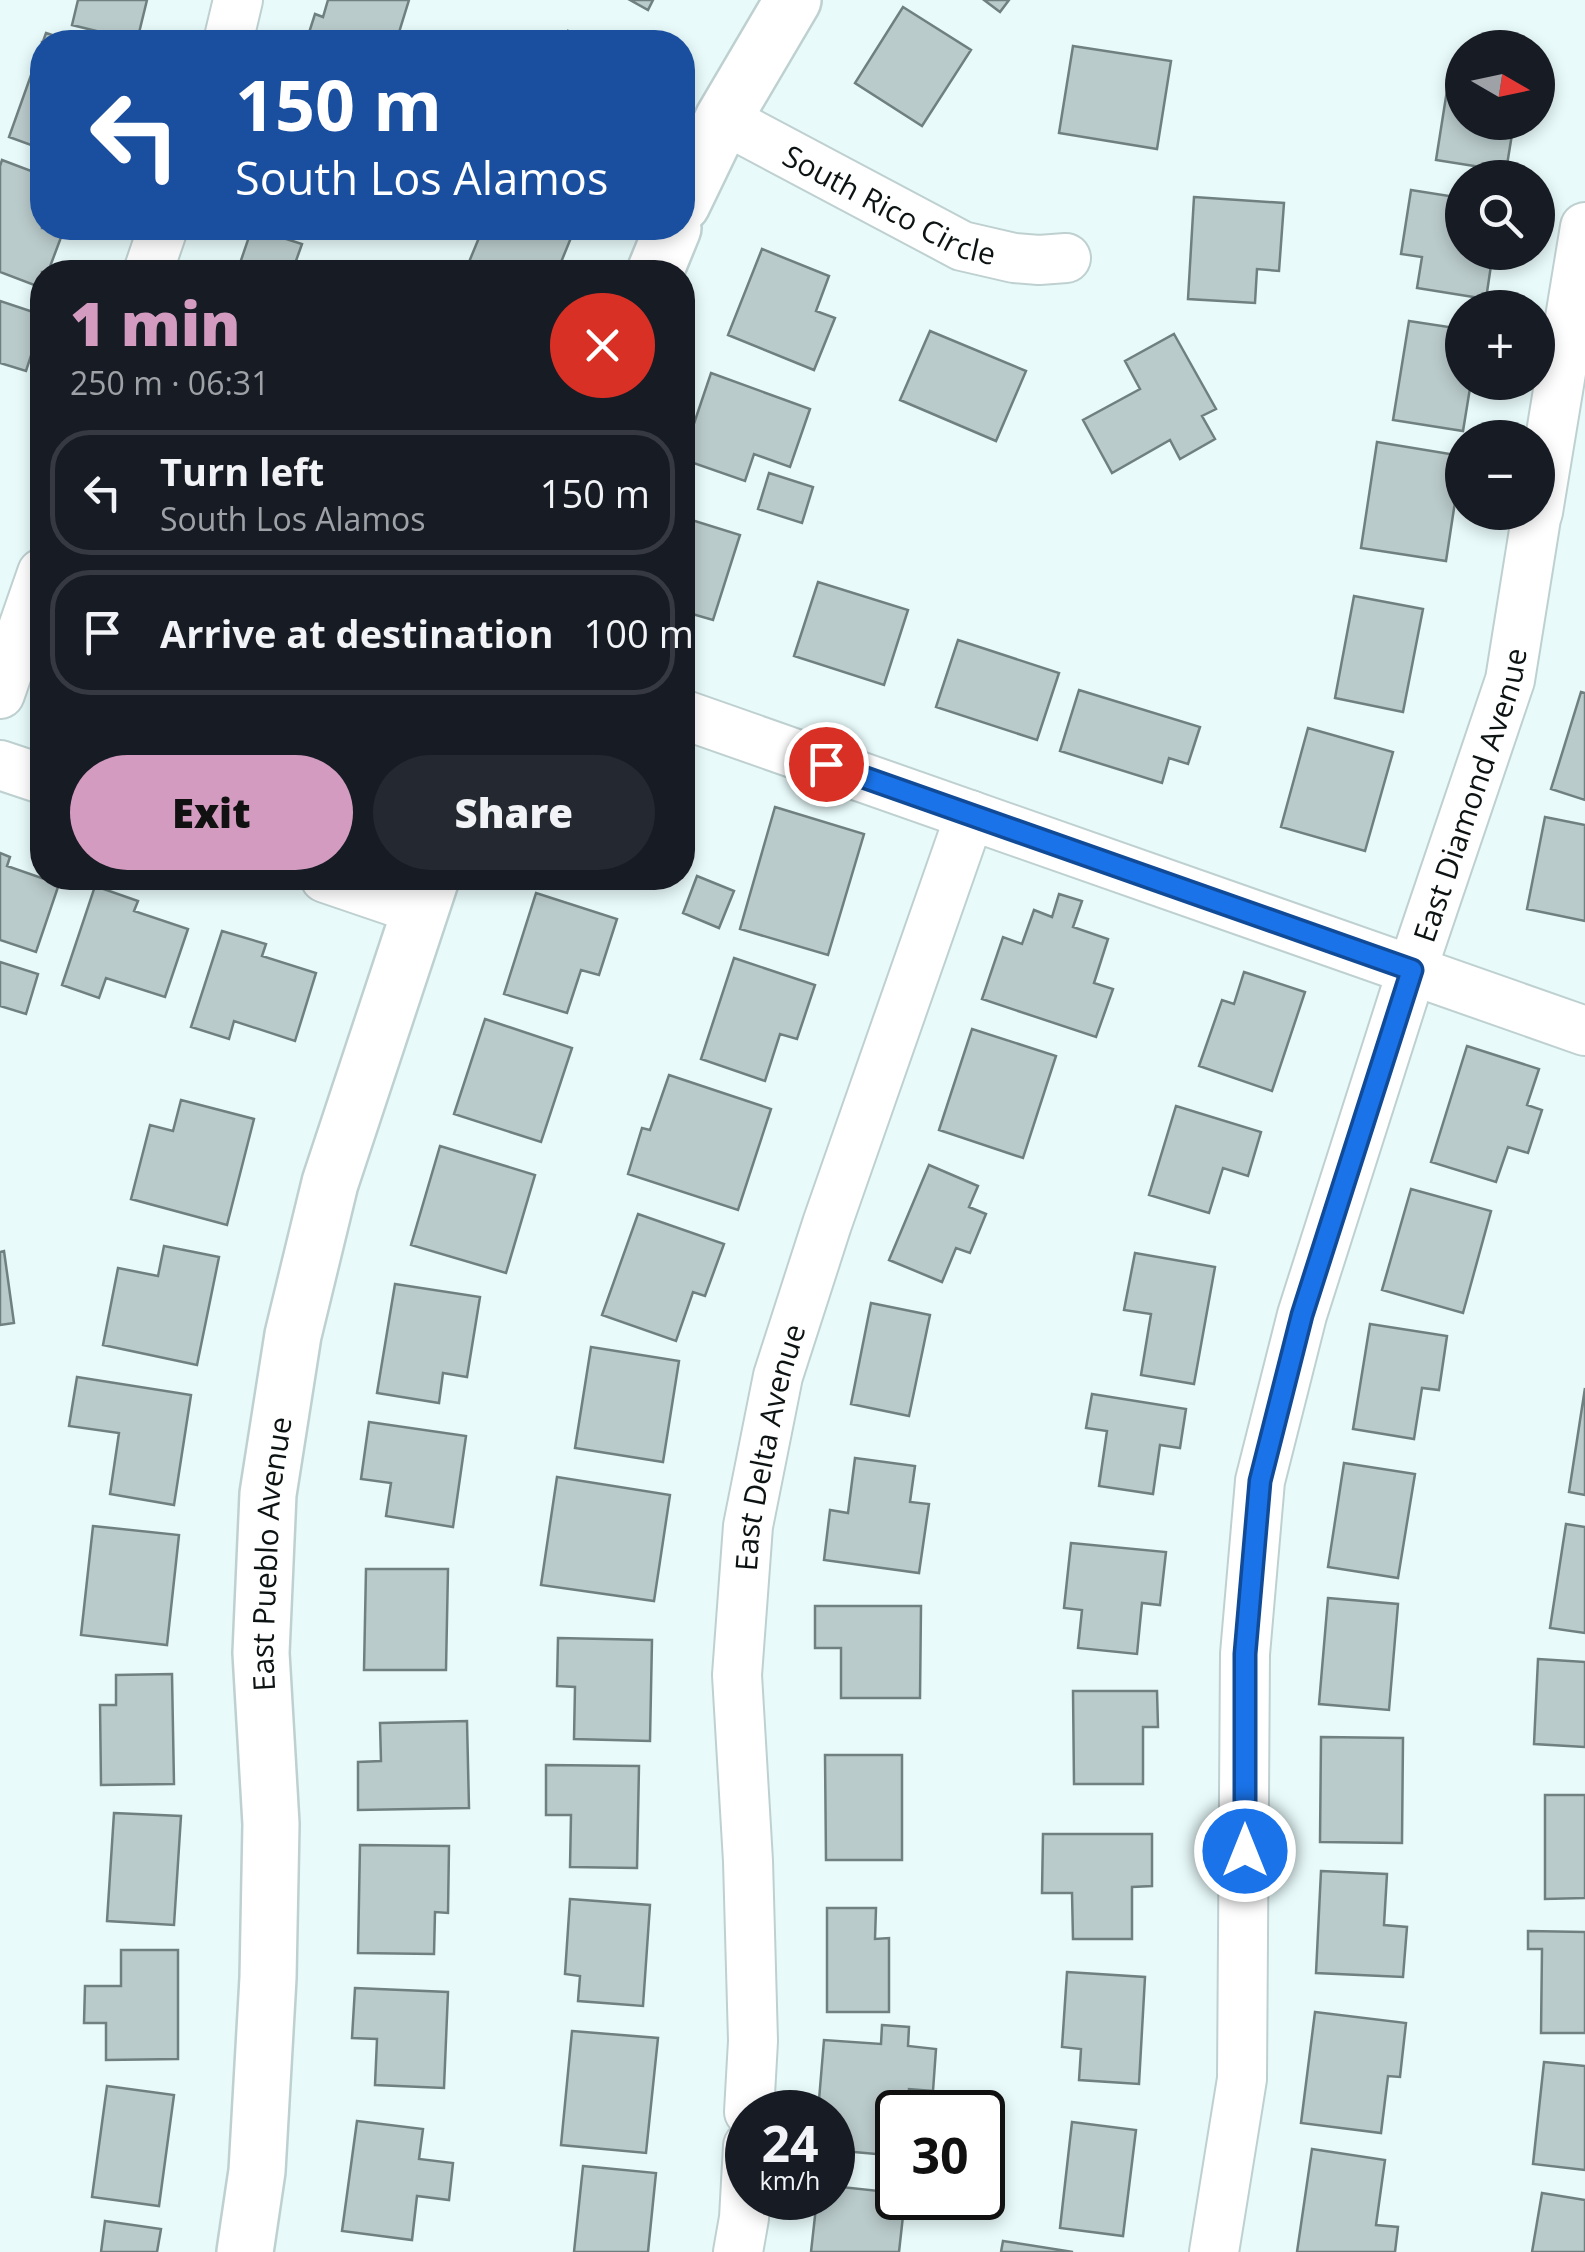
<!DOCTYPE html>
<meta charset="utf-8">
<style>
body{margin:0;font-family:"Open Sans",sans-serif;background:#242831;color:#f1f3f6;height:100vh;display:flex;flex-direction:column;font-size:38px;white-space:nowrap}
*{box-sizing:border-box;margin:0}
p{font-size:32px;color:#9ea1a6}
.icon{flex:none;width:55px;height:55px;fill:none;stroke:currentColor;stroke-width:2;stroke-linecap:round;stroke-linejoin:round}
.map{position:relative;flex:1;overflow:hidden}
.details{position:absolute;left:30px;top:260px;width:665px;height:630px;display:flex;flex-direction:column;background:#171b24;border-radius:40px;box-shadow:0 5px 15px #0003}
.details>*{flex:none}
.banner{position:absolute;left:30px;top:30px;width:665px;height:210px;border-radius:40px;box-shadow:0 5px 15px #0003;background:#1a4fa0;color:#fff;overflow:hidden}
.needle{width:65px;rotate:99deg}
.tools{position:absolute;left:1445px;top:30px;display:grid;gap:20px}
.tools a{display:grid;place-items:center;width:110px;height:110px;border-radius:50%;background:#171b24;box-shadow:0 5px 15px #0003;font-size:50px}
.speed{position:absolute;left:725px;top:2090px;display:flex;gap:20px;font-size:50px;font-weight:700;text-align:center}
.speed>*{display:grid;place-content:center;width:130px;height:130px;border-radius:50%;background:#171b24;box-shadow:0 5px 15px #0003;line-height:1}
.speed small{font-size:25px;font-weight:400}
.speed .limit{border:5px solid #111;border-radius:15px;background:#fff;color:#111}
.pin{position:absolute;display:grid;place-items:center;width:85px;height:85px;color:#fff;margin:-42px;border:5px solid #fff;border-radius:50%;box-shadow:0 2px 10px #0007}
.me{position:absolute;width:110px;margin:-55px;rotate:0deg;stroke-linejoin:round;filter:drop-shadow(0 0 8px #0008)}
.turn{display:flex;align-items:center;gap:35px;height:210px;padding:0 40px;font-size:45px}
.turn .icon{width:130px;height:130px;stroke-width:2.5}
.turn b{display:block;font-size:70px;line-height:85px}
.round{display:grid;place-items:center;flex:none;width:105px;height:105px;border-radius:52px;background:#242831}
.headline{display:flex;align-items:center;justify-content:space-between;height:170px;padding:0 40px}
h1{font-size:60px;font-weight:800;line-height:75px;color:#d39bc0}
.button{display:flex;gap:20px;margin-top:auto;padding:20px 40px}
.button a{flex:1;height:115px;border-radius:60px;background:#d39bc0;color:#111;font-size:40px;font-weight:800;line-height:115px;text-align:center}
.button a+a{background:#242831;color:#f1f3f6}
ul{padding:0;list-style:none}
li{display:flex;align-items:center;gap:30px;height:125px;margin:0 20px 15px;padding:0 20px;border:5px solid #363941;border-radius:40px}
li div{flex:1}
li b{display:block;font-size:38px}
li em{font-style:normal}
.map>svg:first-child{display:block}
.building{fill:#bacbcc;stroke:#708080;stroke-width:2.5}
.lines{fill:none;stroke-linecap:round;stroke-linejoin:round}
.street-casing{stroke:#bfd0d0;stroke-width:52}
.secondary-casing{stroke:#bfd0d0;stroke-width:60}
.street{stroke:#fff;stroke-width:48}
.secondary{stroke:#fff;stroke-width:55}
.route-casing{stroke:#114b97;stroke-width:25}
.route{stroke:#1a73e8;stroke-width:18}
.labels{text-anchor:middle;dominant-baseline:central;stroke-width:10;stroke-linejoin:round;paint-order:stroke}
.street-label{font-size:30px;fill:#0d1313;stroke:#e8fafa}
</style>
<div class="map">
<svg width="1585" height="2252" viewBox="0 0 1585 2252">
<rect width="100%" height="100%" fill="#e8fafa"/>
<path class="building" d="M 78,0 L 147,0 L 137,41 L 72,25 Z
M 328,0 L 409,0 L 396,42 L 306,42 L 315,14 L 323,17 Z
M 630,0 L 653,0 L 648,10 Z
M 984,0 L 1009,0 L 1000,12 Z
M 903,7 L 971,50 L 922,126 L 855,83 Z
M 568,31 L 593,42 L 563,42 Z
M 46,33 L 74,42 L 42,42 L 42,149 L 9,137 Z
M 1073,46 L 1171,61 L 1157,149 L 1059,133 Z
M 1451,65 L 1462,66 L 1462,122 L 1514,122 L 1506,171 L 1436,160 Z
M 2,160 L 42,175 L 42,228 L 75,228 L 72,236 L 63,232 L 48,272 L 42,272 L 42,288 L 0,272 L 0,166 Z
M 1411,190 L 1462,198 L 1462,252 L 1493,252 L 1486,299 L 1417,288 L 1422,257 L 1401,254 Z
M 1194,197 L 1284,203 L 1279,271 L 1257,269 L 1255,303 L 1188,299 Z
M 252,228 L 302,244 L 292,272 L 237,272 Z
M 483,228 L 575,228 L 557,272 L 495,272 L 469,262 Z
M 762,249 L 829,276 L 816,311 L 835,318 L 814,370 L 728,335 Z
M 0,301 L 42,315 L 42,322 L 26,371 L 0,363 Z
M 1409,321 L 1462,329 L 1462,382 L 1471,382 L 1463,431 L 1393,420 Z
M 930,331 L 1026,371 L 996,441 L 900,400 Z
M 1174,334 L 1216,409 L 1202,416 L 1215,439 L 1180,459 L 1170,440 L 1112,473 L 1083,420 L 1140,389 L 1125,361 Z
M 711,373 L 810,409 L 790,467 L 754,454 L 745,481 L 682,459 Z
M 1377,442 L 1462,456 L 1446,561 L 1361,548 Z
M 769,473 L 813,487 L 802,523 L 758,509 Z
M 682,517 L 740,535 L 713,620 L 682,611 Z
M 818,582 L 908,610 L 884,685 L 794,656 Z
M 1354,596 L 1423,609 L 1403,712 L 1335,698 Z
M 958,640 L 1059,673 L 1037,740 L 936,707 Z
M 1079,690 L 1200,727 L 1188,764 L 1169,758 L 1162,783 L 1060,751 Z
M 1581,692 L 1585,693 L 1585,800 L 1551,789 Z
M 1308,728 L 1393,752 L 1365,851 L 1281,827 Z
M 775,807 L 864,834 L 828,955 L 740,929 Z
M 1545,817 L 1585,825 L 1585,921 L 1527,909 Z
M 0,853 L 10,857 L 7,866 L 59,884 L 36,952 L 0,940 Z
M 697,876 L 734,891 L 719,928 L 683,913 Z
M 95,886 L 138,901 L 134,911 L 188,929 L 165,997 L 106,978 L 99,998 L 62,985 Z
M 536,893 L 617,919 L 599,975 L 581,970 L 567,1013 L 504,994 Z
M 1059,894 L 1082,901 L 1073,927 L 1108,939 L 1094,983 L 1113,989 L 1096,1037 L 982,999 L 1003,937 L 1022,944 L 1034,910 L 1052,917 Z
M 222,931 L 266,944 L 262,956 L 316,973 L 295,1041 L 234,1021 L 229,1039 L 191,1027 Z
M 734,958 L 815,985 L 797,1039 L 780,1034 L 765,1081 L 701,1059 Z
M 0,962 L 38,974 L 26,1014 L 0,1006 Z
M 1244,972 L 1305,992 L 1272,1091 L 1199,1066 L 1222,1000 L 1234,1004 Z
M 485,1019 L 572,1048 L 541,1142 L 454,1114 Z
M 972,1029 L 1056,1056 L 1023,1158 L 939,1130 Z
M 1467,1046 L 1539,1069 L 1527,1105 L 1542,1110 L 1528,1153 L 1508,1147 L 1496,1182 L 1431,1162 Z
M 669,1075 L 771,1109 L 738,1210 L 628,1174 L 642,1128 L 650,1130 Z
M 181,1100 L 254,1119 L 227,1225 L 131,1199 L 150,1125 L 173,1131 Z
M 1176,1106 L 1261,1132 L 1248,1176 L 1223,1168 L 1209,1213 L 1149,1195 Z
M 440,1146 L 535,1175 L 506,1273 L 411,1245 Z
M 929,1165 L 978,1186 L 969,1207 L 986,1214 L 970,1253 L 956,1248 L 942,1282 L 889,1260 Z
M 1411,1189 L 1491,1211 L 1463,1313 L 1382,1290 Z
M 638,1214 L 724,1244 L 705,1296 L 693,1292 L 676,1341 L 602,1315 Z
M 164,1246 L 219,1257 L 197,1365 L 103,1345 L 118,1268 L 158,1276 Z
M 4,1251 L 14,1323 L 0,1325 L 0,1252 Z
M 1135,1253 L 1215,1267 L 1194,1384 L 1141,1375 L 1151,1314 L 1124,1310 Z
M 395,1284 L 480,1297 L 467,1377 L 443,1373 L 439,1403 L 377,1393 Z
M 871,1303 L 930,1315 L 909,1416 L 851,1404 Z
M 1370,1324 L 1447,1336 L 1439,1390 L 1422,1388 L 1414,1439 L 1353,1429 Z
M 591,1347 L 679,1361 L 663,1462 L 575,1448 Z
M 77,1377 L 191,1395 L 174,1505 L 110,1494 L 119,1433 L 69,1426 Z
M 1585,1388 L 1585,1495 L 1569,1492 Z
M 1092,1394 L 1186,1409 L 1180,1448 L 1160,1445 L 1153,1494 L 1099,1486 L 1107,1431 L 1086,1428 Z
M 369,1422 L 466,1436 L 453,1527 L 386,1516 L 391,1483 L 361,1479 Z
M 855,1458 L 915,1466 L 910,1502 L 929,1504 L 919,1573 L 824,1560 L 830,1510 L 848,1513 Z
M 1344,1463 L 1415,1474 L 1398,1578 L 1328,1567 Z
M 557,1477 L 670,1495 L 654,1601 L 541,1585 Z
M 1566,1524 L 1585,1527 L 1585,1633 L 1550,1628 Z
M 93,1526 L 179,1535 L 167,1645 L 81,1635 Z
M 1071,1543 L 1166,1552 L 1160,1605 L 1142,1603 L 1137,1654 L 1078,1648 L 1082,1610 L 1064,1608 Z
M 366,1569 L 448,1569 L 446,1670 L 364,1670 Z
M 1328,1598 L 1398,1604 L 1389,1710 L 1319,1704 Z
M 815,1606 L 921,1606 L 920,1698 L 841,1698 L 841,1648 L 815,1648 Z
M 558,1638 L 652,1640 L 650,1741 L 574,1739 L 575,1687 L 557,1686 Z
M 1538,1659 L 1585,1662 L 1585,1747 L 1534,1744 Z
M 172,1674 L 174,1784 L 101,1785 L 100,1705 L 116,1705 L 116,1675 Z
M 1073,1691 L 1157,1691 L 1158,1727 L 1143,1727 L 1143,1784 L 1074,1784 Z
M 467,1721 L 469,1808 L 358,1810 L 358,1762 L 381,1761 L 380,1723 Z
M 1321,1737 L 1403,1738 L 1402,1843 L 1320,1842 Z
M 825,1755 L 902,1755 L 902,1860 L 826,1860 Z
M 546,1765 L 639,1766 L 637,1868 L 570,1867 L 571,1815 L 546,1815 Z
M 1545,1795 L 1585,1795 L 1585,1898 L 1545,1899 Z
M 114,1813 L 181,1816 L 174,1925 L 107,1921 Z
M 1043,1834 L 1152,1834 L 1152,1886 L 1132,1887 L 1132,1939 L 1073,1939 L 1072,1893 L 1042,1893 Z
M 360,1845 L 449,1846 L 448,1913 L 435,1912 L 434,1954 L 358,1953 Z
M 1321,1871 L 1387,1874 L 1384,1925 L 1407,1927 L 1403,1977 L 1316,1973 Z
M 570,1899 L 650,1905 L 643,2006 L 578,2001 L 580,1976 L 565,1974 Z
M 827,1908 L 876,1908 L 875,1939 L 889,1938 L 889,2012 L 827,2012 Z
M 1528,1931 L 1585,1932 L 1585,2033 L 1541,2033 L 1542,1949 L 1528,1949 Z
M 121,1950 L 178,1950 L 178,2059 L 106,2060 L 106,2023 L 84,2023 L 85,1986 L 121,1986 Z
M 1067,1972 L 1145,1977 L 1139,2084 L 1079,2080 L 1081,2049 L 1062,2047 Z
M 355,1988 L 448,1992 L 444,2088 L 375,2085 L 377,2039 L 352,2038 Z
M 1315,2012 L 1406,2023 L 1400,2077 L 1388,2076 L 1381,2133 L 1301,2123 Z
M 882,2025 L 909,2027 L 908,2046 L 936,2049 L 933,2091 L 909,2089 L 907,2112 L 898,2112 L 898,2156 L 832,2150 L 832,2112 L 818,2112 L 824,2040 L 881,2044 Z
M 572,2031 L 658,2038 L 646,2153 L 561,2145 Z
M 1544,2062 L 1585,2066 L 1585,2170 L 1533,2164 Z
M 107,2086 L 174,2095 L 159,2206 L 92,2197 Z
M 357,2121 L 423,2129 L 419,2159 L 453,2163 L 449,2200 L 417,2196 L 412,2240 L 342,2231 Z
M 1072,2122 L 1136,2130 L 1123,2236 L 1060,2228 Z
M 1312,2149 L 1385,2160 L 1376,2225 L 1398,2227 L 1395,2252 L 1297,2252 Z
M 583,2166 L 656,2173 L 648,2252 L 574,2252 Z
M 832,2186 L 898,2193 L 898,2198 L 905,2198 L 899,2252 L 811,2252 L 817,2198 L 832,2198 Z
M 1542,2193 L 1585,2200 L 1585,2252 L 1532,2252 Z
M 105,2221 L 161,2229 L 157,2252 L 101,2252 Z
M 1003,2241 L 1073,2252 L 1001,2252 Z"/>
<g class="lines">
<defs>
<g id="street">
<path d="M 228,42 L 238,0"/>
<path id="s1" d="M 723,119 L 962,246 L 1014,258 L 1039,260 L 1066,258"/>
<path d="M 148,272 L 163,228"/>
<path d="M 1538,512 L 1585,227"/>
<path d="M 0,694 L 42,573"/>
<path d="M 682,714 L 1585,1031"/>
<path d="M 0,765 L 42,779"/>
<path d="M 325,878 L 419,910"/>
<path id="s2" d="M 749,2112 L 753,2041 L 748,1861 L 737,1675 L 748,1526 L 778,1376 L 827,1224 L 970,815"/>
<path d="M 738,2252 L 744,2218 L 748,2146"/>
<path id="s3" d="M 1214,2252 L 1242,2079 L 1245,1654 L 1260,1481 L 1302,1315 L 1412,970 L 1510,680 L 1537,512"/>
</g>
<g id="secondary">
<path d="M 682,204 L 723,119 L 793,0"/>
<path d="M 655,272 L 673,228"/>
<path id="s4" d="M 245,2252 L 257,2171 L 268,1978 L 271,1824 L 261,1653 L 268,1494 L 293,1335 L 330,1183 L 431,878"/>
</g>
</defs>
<use href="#street" class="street-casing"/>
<use href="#secondary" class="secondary-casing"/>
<use href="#street" class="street"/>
<use href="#secondary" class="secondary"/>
</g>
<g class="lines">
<defs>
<path id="route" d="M 826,764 L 1412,970 L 1302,1315 L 1260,1481 L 1245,1654 L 1245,1851"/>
</defs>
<use href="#route" class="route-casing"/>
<use href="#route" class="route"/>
</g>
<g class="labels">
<g class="street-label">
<text stroke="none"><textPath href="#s1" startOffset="188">South Rico Circle</textPath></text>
<text stroke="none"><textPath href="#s3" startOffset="1492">East Diamond Avenue</textPath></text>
<text stroke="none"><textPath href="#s2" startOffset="668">East Delta Avenue</textPath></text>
<text stroke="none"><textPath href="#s4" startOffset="700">East Pueblo Avenue</textPath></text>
</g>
</g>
</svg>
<div class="tools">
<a><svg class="needle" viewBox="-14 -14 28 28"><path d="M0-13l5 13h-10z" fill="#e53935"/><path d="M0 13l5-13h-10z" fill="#9ea1a6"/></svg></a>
<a><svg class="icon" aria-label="search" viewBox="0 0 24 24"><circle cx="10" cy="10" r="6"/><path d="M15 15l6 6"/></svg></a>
<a>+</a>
<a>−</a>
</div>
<div class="speed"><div>24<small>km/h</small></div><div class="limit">30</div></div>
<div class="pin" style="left:826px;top:764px;background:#d93025"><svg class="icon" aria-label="arrive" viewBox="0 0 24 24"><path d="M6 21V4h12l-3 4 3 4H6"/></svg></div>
<svg class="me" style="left:1245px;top:1851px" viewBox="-20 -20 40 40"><circle r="17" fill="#1a73e8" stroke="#fff" stroke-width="3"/><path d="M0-11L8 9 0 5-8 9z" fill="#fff"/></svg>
<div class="banner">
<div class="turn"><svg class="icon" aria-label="left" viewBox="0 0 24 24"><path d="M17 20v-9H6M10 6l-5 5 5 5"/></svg><div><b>150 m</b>South Los Alamos</div></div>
</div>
<section class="details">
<div class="headline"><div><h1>1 min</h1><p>250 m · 06:31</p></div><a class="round" style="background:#d93025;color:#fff"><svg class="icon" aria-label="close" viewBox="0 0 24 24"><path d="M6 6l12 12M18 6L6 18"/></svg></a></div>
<ul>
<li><svg class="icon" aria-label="left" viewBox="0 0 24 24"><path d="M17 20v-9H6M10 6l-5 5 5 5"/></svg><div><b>Turn left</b><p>South Los Alamos</p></div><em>150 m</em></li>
<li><svg class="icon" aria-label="arrive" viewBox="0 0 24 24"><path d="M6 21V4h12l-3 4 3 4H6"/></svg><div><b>Arrive at destination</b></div><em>100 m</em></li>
</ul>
<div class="button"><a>Exit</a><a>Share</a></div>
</section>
</div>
